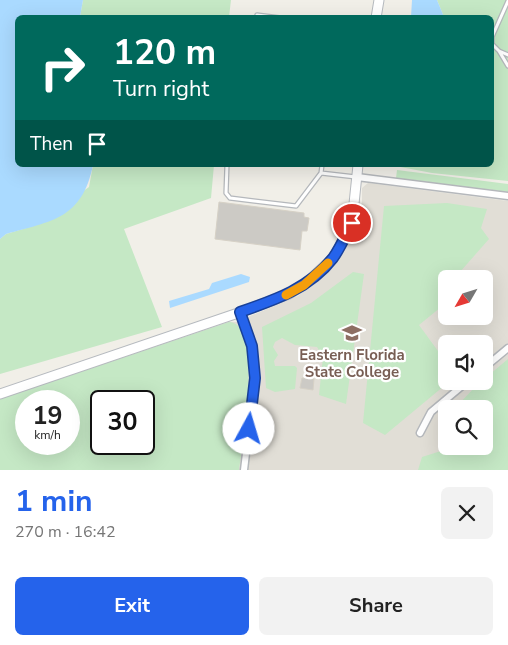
<!DOCTYPE html>
<meta charset="utf-8">
<style>
body{margin:0;font-family:"Nunito Sans",sans-serif;background:#f2f2f2;color:#222;height:100vh;display:flex;flex-direction:column;font-size:19px;white-space:nowrap}
*{box-sizing:border-box;margin:0}
p{font-size:16px;color:#767676}
.icon{flex:none;width:28px;height:28px;fill:none;stroke:currentColor;stroke-width:2;stroke-linecap:round;stroke-linejoin:round}
.map{position:relative;height:470px;overflow:hidden}
.details{display:flex;flex-direction:column;background:#fff;flex:1}
.details>*{flex:none}
.hud{position:absolute;left:15px;top:15px;width:479px;height:152px;border-radius:8px;box-shadow:0 5px 20px #0002;background:#00695c;color:#fff;overflow:hidden}
.needle{width:32px;rotate:231deg}
.fabs{position:absolute;left:438px;top:270px;display:grid;gap:10px}
.fabs a{display:grid;place-items:center;width:55px;height:55px;border-radius:8px;background:#fff;box-shadow:0 5px 20px #0002;font-size:25px}
.speed{position:absolute;left:15px;top:390px;display:flex;gap:10px;font-size:25px;font-weight:700;text-align:center}
.speed>*{display:grid;place-content:center;width:65px;height:65px;border-radius:50%;background:#fff;box-shadow:0 5px 20px #0002;line-height:1}
.speed small{font-size:12px;font-weight:400}
.speed .limit{border:2px solid #111;border-radius:8px;background:#fff;color:#111}
.pin{position:absolute;display:grid;place-items:center;width:42px;height:42px;color:#fff;margin:-21px;border:2px solid #fff;border-radius:50%;box-shadow:0 1px 5px #0007}
.me{position:absolute;width:55px;margin:-28px;rotate:6deg;stroke-linejoin:round;filter:drop-shadow(0 0 4px #0008)}
.turn{display:flex;align-items:center;gap:18px;height:105px;padding:0 15px;font-size:22px}
.turn .icon{width:65px;height:65px;stroke-width:2.5}
.turn b{display:block;font-size:35px;line-height:42px}
.then{display:flex;align-items:center;height:48px;padding:0 15px;background:#0003;gap:10px;font-size:19px}
.round{display:grid;place-items:center;flex:none;width:52px;height:52px;border-radius:8px;background:#f2f2f2}
.head{display:flex;align-items:center;justify-content:space-between;height:85px;padding:0 15px}
h1{font-size:30px;font-weight:700;line-height:38px;color:#2563eb}
.button{display:flex;gap:10px;margin-top:auto;padding:10px 15px}
.button a{flex:1;height:58px;border-radius:8px;background:#2563eb;color:#fff;font-size:20px;font-weight:700;line-height:58px;text-align:center}
.button a+a{background:#f2f2f2;color:#222}
.map>svg:first-child{display:block}
.education{fill:#e1ded6;fill-rule:evenodd}
.green{fill:#c5e8c5;fill-rule:evenodd}
.water{fill:#aadaff}
.building{fill:#cccac5;stroke:#d6d1c6}
.lines{fill:none;stroke-linecap:round;stroke-linejoin:round}
.lane-casing{stroke:#b5b8bc;stroke-width:5.5}
.street-casing{stroke:#b5b8bc;stroke-width:9}
.secondary-casing{stroke:#b6babf;stroke-width:11}
.lane{stroke:#fff;stroke-width:3}
.street{stroke:#fff;stroke-width:6}
.secondary{stroke:#fff;stroke-width:9}
.route-casing{stroke:#184099;stroke-width:12}
.route{stroke:#2563eb;stroke-width:9}
.slow{stroke:#f59e0b;stroke-width:9}
.labels{text-anchor:middle;dominant-baseline:central;stroke-width:4.5;stroke-linejoin:round;paint-order:stroke}
.education-label{font-size:15px;font-weight:bold;fill:#785e54;stroke:#fff}
</style>
<div class="map">
<svg width="508" height="470" viewBox="0 0 508 470">
<rect width="100%" height="100%" fill="#f1efe8"/>
<path class="education" d="M 368,183 L 508,201 L 508,470 L 0,470 L 0,399 L 229,322 L 236,322 L 298,296 L 332,268 L 355,227 L 362,202 L 362,188 ZM 446,279 L 484,279 L 484,316 L 446,316 ZM 446,344 L 484,344 L 484,381 L 446,381 ZM 26,401 L 69,401 L 69,444 L 26,444 ZM 101,401 L 144,401 L 144,444 L 101,444 ZM 446,409 L 484,409 L 484,446 L 446,446 Z"/>
<path class="green" d="M 83,0 L 231,0 L 229,17 L 80,17 Z
M 437,0 L 508,0 L 508,181 L 432,173 L 390,165 L 491,165 L 491,18 L 444,17 Z
M 93,165 L 214,165 L 211,198 L 124,229 L 162,327 L 0,374 L 0,239 L 6,234 L 33,226 L 89,187 Z
M 397,170 L 508,184 L 508,192 L 396,178 Z
M 447,203 L 487,209 L 481,228 L 489,239 L 460,272 L 463,279 L 446,279 L 446,303 L 419,325 L 446,362 L 446,381 L 450,381 L 385,435 L 363,423 L 384,206 Z
M 353,272 L 364,274 L 346,404 L 319,395 L 323,357 L 317,347 L 295,345 L 282,338 L 275,342 L 273,347 L 278,355 L 274,361 L 275,366 L 295,366 L 297,368 L 295,389 L 275,392 L 266,388 L 262,327 L 311,303 Z
M 229,322 C 264,323 242,446 239,470 L 0,470 L 0,399 ZM 26,401 L 69,401 L 69,444 L 26,444 ZM 101,401 L 144,401 L 144,444 L 101,444 Z
M 508,359 L 508,470 L 418,470 L 422,457 L 444,450 L 446,426 L 446,446 L 484,446 L 484,409 L 454,409 L 476,386 Z"/>
<path class="water" d="M 0,0 L 83,0 L 80,17 L 18,18 L 18,165 L 93,165 C 82,219 52,221 6,234 L 0,239 Z
M 412,0 L 437,0 L 444,17 L 411,17 Z
M 241,274 L 250,277 L 249,282 L 170,308 L 169,301 L 209,289 L 212,283 Z"/>
<path class="building" d="M 219,202 L 304,213 L 304,217 L 309,218 L 307,231 L 302,231 L 300,250 L 215,239 Z
M 302,378 L 314,379 L 313,390 L 300,388 Z"/>
<g class="lines">
<defs>
<path id="lane" d="M 508,1 L 492,37 L 492,44 L 499,51 L 508,55
M 256,18 L 257,15 L 281,18
M 499,51 L 508,66
M 227,165 L 226,193 L 230,198 L 296,206 L 321,173 L 322,165
M 321,173 L 356,177
M 250,429 L 257,430"/>
<path id="street" d="M 357,177 L 508,196
M 241,312 L 252,346 L 255,378 L 244,470
M 484,368 L 508,348
M 420,433 L 431,412 L 468,381"/>
<path id="secondary" d="M 376,18 L 379,0
M 0,394 L 241,312 L 289,294 L 304,285 L 334,257 L 352,223 L 358,165"/>
</defs>
<use href="#lane" class="lane-casing"/>
<use href="#street" class="street-casing"/>
<use href="#secondary" class="secondary-casing"/>
<use href="#lane" class="lane"/>
<use href="#street" class="street"/>
<use href="#secondary" class="secondary"/>
</g>
<g class="lines">
<defs>
<path id="route" d="M 249,429 L 255,378 L 252,346 L 240,312 C 275,300 310,288 333,258 C 341,247 346,234 352,223"/>
</defs>
<use href="#route" class="route-casing"/>
<use href="#route" class="route"/>
<path class="slow" d="M 286,295 L 304,285 L 328,263"/>
</g>
<defs>
<symbol id="university-bare" viewBox="-9 -9 18 18"><path d="M0-5L7-2L0 1L-7-2ZM-4 1L0 2.5L4 1V4Q0 6-4 4Z" fill="#8d6e63" stroke="#fff" stroke-width="2.5" paint-order="stroke"/></symbol>
</defs>
<g fill-rule="evenodd">
<use href="#university-bare" x="338" y="319" width="28" height="28"/>
</g>
<g class="labels">
<g class="education-label">
<text x="352" y="355">Eastern Florida<tspan x="352" dy="17">State College</tspan></text>
</g>
</g>
</svg>
<div class="fabs">
<a><svg class="needle" viewBox="-14 -14 28 28"><path d="M0-13l5 13h-10z" fill="#e53935"/><path d="M0 13l5-13h-10z" fill="#767676"/></svg></a>
<a><svg class="icon" aria-label="sound" viewBox="0 0 24 24"><path d="M4 9h4l5-4v14l-5-4H4zM17 9q2 3 0 6"/></svg></a>
<a><svg class="icon" aria-label="search" viewBox="0 0 24 24"><circle cx="10" cy="10" r="6"/><path d="M15 15l6 6"/></svg></a>
</div>
<div class="speed"><div>19<small>km/h</small></div><div class="limit">30</div></div>
<div class="pin" style="left:352px;top:223px;background:#d93025"><svg class="icon" aria-label="arrive" viewBox="0 0 24 24"><path d="M6 21V4h12l-3 4 3 4H6"/></svg></div>
<svg class="me" style="left:249px;top:429px" viewBox="-20 -20 40 40"><circle r="19" fill="#fff"/><path d="M0-13L10 11 0 6-10 11z" fill="#2563eb"/></svg>
<div class="hud">
<div class="turn"><svg class="icon" aria-label="right" viewBox="0 0 24 24"><path d="M7 20v-9h11M14 6l5 5-5 5"/></svg><div><b>120 m</b>Turn right</div></div>
<div class="then">Then<svg class="icon" aria-label="arrive" viewBox="0 0 24 24"><path d="M6 21V4h12l-3 4 3 4H6"/></svg></div>
</div>
</div>
<section class="details">
<div class="head"><div><h1>1 min</h1><p>270 m · 16:42</p></div><a class="round"><svg class="icon" aria-label="close" viewBox="0 0 24 24"><path d="M6 6l12 12M18 6L6 18"/></svg></a></div>
<div class="button"><a>Exit</a><a>Share</a></div>
</section>
